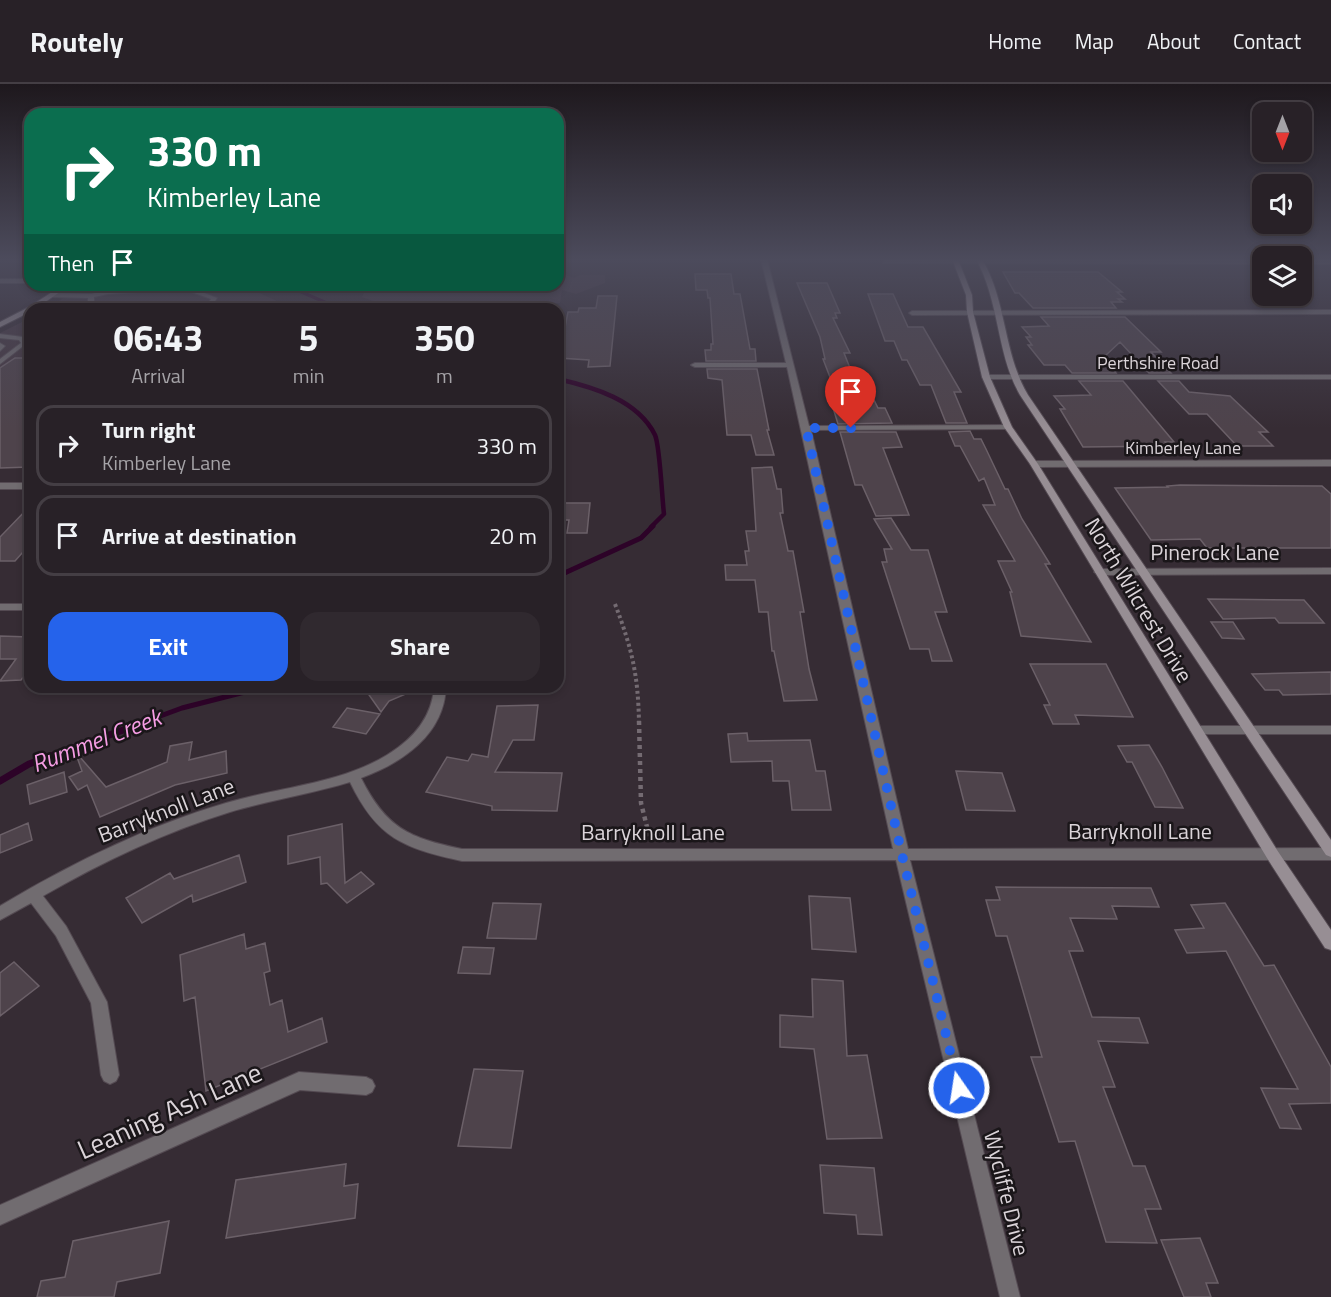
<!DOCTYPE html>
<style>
body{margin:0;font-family:"Titillium Web",sans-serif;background:#30292f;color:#f1f3f6;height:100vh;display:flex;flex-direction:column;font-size:22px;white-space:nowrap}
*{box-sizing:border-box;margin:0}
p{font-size:20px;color:#a5a3a7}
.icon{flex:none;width:33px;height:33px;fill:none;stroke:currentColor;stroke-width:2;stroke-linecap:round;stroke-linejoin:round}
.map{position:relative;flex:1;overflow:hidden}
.details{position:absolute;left:24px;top:219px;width:540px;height:390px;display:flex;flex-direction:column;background:#282127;border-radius:18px;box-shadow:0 3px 9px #0003,0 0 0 2px #443e44}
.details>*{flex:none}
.hud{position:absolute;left:24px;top:24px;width:540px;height:183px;border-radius:18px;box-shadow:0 3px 9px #0003,0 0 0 2px #443e44;background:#0b6e4f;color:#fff;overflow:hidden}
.needle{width:39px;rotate:180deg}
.controls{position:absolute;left:1252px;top:18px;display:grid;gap:12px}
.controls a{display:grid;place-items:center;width:60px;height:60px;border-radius:12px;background:#282127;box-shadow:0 3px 9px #0003,0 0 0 2px #443e44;font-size:30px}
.pin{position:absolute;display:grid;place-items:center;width:51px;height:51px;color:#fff;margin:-62px -26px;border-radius:50% 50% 50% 0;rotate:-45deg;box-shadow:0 0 6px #0007}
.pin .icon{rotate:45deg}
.me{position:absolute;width:66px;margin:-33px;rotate:347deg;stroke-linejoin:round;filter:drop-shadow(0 0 4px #0008)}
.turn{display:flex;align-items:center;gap:21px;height:126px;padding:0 24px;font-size:27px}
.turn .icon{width:78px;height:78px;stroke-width:2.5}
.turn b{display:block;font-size:42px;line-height:51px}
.then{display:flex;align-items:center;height:57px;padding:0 24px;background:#0003;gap:12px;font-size:22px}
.eta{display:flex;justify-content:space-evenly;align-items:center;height:102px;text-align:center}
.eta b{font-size:36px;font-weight:700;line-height:42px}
.button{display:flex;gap:12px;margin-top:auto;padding:12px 24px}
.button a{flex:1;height:69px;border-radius:18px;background:#2563eb;color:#fff;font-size:24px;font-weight:700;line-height:69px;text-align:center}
.button a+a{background:#30292f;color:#f1f3f6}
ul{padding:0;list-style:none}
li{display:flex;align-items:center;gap:18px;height:81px;margin:0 12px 9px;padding:0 12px;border:3px solid #443e44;border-radius:18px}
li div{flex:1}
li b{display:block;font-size:22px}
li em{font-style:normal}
header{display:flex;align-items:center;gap:36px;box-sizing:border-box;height:84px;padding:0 30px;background:#282127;border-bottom:2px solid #443e44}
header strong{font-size:28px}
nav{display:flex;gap:33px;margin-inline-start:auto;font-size:21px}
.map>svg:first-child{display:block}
.built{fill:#453741}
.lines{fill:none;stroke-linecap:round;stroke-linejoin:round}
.stream-far3{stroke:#2d0328;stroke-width:3}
.stream-far2{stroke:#2d0328;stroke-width:4.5}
.stream-far1{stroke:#2d0328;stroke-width:5}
.stream{stroke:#2d0328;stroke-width:7}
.building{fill:#4e434b;stroke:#6b6068;stroke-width:1.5}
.lane-casing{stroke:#544a52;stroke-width:2}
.street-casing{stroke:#544a52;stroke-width:2}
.secondary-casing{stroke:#544a52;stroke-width:2}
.path-far1{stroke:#746b72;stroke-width:4;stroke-dasharray:3 3;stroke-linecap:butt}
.path{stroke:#746b72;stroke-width:4.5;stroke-dasharray:4 4;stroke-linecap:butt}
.lane{fill:#716c70;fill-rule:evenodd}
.street{fill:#716c70;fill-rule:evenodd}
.secondary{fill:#978e94;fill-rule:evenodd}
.route{stroke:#2563eb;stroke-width:10;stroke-dasharray:0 18}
.labels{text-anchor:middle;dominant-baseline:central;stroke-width:5;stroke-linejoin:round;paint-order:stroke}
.far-street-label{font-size:18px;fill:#dbd4d9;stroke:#1a1619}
.street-label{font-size:22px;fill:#dbd4d9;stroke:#1a1619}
.water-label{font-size:24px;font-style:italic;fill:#f69de4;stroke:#1a1619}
.near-street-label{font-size:27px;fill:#dbd4d9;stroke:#1a1619}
</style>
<header>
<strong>Routely</strong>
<nav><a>Home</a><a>Map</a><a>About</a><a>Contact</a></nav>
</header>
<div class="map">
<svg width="1331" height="1213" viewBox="0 0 1331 1213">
<rect width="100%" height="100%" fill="#362c34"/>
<path class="built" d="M 562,190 L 574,194 L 580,191 L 605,191 L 605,199 L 576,210 L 562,206 L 560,219 L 540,219 L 539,225 L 396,225 L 362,213 L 364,209 L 385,201 L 438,201 L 448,204 L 545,203 L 558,201 L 563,197 L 558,195 L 558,191 Z
M 83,201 L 242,201 L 294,225 L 47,225 Z
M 30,234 L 30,356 L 0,356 L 0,249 Z"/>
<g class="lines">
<path class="stream-far3" d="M 285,201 L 341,225"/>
<path class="stream-far2" d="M 558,295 C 593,303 638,316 655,351 C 660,362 662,415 664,430 L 651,443"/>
<path class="stream-far1" d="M 558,492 L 641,454 L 653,442
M 144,638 L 182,624 L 264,603"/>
<path class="stream" d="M 0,697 L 29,680 L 148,637"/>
</g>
<path class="building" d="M 1003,188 L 1098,188 L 1122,208 L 1117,208 L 1125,215 L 1118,215 L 1122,218 L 1111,218 L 1116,224 L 1033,224 L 1019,209 L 1015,209 Z
M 695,190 L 731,190 L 734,210 L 740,210 L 750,265 L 755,265 L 756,277 L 706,277 L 705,266 L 711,266 L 711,260 L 713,260 L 710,214 L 708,214 L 707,206 L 696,206 Z
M 797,199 L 827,199 L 840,229 L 835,229 L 837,234 L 833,234 L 850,269 L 844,269 L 862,314 L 873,314 L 878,324 L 885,324 L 892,339 L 838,340 L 830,314 L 838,314 L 823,275 L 825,275 L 820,253 Z
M 868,210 L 893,210 L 908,243 L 923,243 L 961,308 L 954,308 L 967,339 L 946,339 L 931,301 L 920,301 L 907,276 L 902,276 L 894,257 L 885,257 Z
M 598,212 L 617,212 L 610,282 L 588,283 L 589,276 L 559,274 L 568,228 L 578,228 L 579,224 L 596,224 Z
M 1041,233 L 1125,233 L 1161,268 L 1151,268 L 1171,289 L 1149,289 L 1120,258 L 1104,273 L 1116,289 L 1072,289 L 1065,281 L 1044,281 L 1028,261 L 1032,261 L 1026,253 L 1031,253 L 1022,243 L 1049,242 Z
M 15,274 L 30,274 L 30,383 L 0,384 L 0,284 Z
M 707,285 L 757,285 L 769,346 L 767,346 L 774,371 L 756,371 L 751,351 L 727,351 L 722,296 L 708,294 Z
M 1079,297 L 1123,297 L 1174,358 L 1165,358 L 1168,362 L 1083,363 L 1060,325 L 1065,325 L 1054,312 L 1091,311 Z
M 1158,297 L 1179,297 L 1189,308 L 1230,312 L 1268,348 L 1259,348 L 1273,362 L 1237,362 L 1207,330 L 1189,330 Z
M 970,347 L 974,355 L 981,355 L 986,365 L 1005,405 L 1008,405 L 1022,435 L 1050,480 L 1045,480 L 1091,558 L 1021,552 L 1010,508 L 1012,508 L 998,477 L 1015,477 L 983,421 L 995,421 L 984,394 L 979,397 L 960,362 L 955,362 L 949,348 Z
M 840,348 L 896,348 L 902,363 L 883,364 L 909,431 L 876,432 L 862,401 L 855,401 Z
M 772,383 L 777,405 L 781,405 L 783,429 L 780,429 L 788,467 L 793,467 L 804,528 L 800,528 L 809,585 L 817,616 L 784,617 L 774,567 L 772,567 L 768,528 L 759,528 L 755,496 L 726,496 L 725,481 L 747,481 L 745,467 L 749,467 L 746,447 L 756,447 L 752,384 Z
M 1180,401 L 1322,402 L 1331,410 L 1331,464 L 1207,464 L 1200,455 L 1151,456 L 1115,404 L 1168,403 L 1167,402 Z
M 558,419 L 590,419 L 587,449 L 567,449 L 569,436 L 558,436 Z
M 30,422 L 30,468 L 23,468 L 15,477 L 0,477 L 0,453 Z
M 891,434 L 911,466 L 928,466 L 947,528 L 935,528 L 952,577 L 932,577 L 929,565 L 910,565 L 882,478 L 887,478 L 884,465 L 892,465 L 874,435 Z
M 1208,515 L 1304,516 L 1324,539 L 1279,539 L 1275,534 L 1223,535 Z
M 1211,538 L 1233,538 L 1244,555 L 1222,554 Z
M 0,552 L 30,553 L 30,584 L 21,596 L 0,597 L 16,575 L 0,575 Z
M 1030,580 L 1106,580 L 1133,633 L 1075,631 L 1079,640 L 1053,640 L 1044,621 L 1050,621 Z
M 1331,588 L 1331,610 L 1283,611 L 1279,606 L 1265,606 L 1252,590 Z
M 379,603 L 422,603 L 389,617 L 381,628 L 367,608 Z
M 538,621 L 534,656 L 513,656 L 495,688 L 562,689 L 557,727 L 492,726 L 492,722 L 426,708 L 447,673 L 468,677 L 472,670 L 488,673 L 497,622 Z
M 347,624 L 380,630 L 366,650 L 333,643 Z
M 747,649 L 748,657 L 810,656 L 816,687 L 825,687 L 831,726 L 792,726 L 789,697 L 773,697 L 772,677 L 731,678 L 728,650 Z
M 192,658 L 189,676 L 226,667 L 227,689 L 175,701 L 100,733 L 87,701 L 78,706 L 69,693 L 82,687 L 77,673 L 79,672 L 106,703 L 167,678 L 170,662 Z
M 1149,661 L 1162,683 L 1183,724 L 1155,723 L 1132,678 L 1127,678 L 1118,662 Z
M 956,687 L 1002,689 L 1015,727 L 966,726 Z
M 64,688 L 67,708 L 30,720 L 27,701 Z
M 28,739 L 32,756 L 0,769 L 0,751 Z
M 342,740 L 345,799 L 361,788 L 374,800 L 347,819 L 327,799 L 321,800 L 320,773 L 288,780 L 288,752 Z
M 239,771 L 246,798 L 193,818 L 192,811 L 142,839 L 126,814 L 170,789 L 174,795 Z
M 996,803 L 1151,804 L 1159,823 L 1112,822 L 1117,835 L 1070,834 L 1083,867 L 1069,867 L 1092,933 L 1139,934 L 1148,959 L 1098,957 L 1115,1003 L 1103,1003 L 1133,1082 L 1145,1082 L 1161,1125 L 1145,1125 L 1157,1159 L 1106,1158 L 1075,1057 L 1059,1058 L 1031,973 L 1042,973 L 1007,852 L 996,852 L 986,816 L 1000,816 Z
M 809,812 L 850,814 L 856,868 L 812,865 Z
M 493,819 L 541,820 L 536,855 L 487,854 Z
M 1225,819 L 1264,882 L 1274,881 L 1331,983 L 1331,1019 L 1289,1020 L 1301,1045 L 1280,1044 L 1261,1004 L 1298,1005 L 1226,867 L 1187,869 L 1175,846 L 1204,844 L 1191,821 Z
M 244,850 L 246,865 L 265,859 L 270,887 L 264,889 L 270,921 L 282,916 L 288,948 L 322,934 L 327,958 L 206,1007 L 195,913 L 184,917 L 180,871 Z
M 463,863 L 494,864 L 490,890 L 458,889 Z
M 14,878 L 39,902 L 0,932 L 0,889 Z
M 812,895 L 843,897 L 847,972 L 867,971 L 882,1054 L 827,1055 L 814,965 L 780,963 L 780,931 L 813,933 Z
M 474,985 L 523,987 L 511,1064 L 458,1062 Z
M 346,1080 L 344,1102 L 358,1100 L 355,1134 L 226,1154 L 236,1096 Z
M 820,1081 L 874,1084 L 882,1151 L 858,1150 L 856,1131 L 824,1129 Z
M 169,1137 L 160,1189 L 117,1198 L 114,1213 L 37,1213 L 41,1197 L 65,1193 L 73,1157 Z
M 1200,1154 L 1218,1199 L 1206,1199 L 1211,1213 L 1184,1213 L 1161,1156 Z"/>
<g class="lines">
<defs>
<path id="lane" d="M 184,201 L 217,214 L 210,225 L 204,225 L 211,215 L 183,205 L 108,210 L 94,213 L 94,225 L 88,225 L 88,214 L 53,213 L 50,211 L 53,209 L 91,210 L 108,206 Z
M 0,250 L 23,253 L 27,259 L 0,280 L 0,275 L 21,259 L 19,256 L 0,254 Z
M 0,259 L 5,262 L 0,267 Z"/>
<path id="street" d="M 761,175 L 767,175 L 809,342 L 1008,341 L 1012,343 L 1008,345 L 811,346 L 908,765 L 1331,764 L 1331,776 L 910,776 L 1020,1213 L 1000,1213 L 896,776 L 462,777 C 403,764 377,754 350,698 C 311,710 270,716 230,728 C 165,748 102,778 43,812 L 66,842 L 107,918 L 119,991 L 116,997 L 110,1000 L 104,997 L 101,991 L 91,919 L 56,852 L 31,819 L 0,836 L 0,822 C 70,780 147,742 226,719 C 279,703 340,700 387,671 C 413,655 432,634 434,603 L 446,603 C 444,651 402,679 361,694 C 386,744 409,754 462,765 L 893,765 L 787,283 L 695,283 L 691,281 L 695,279 L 786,279 Z
M 885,176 L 1263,176 L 1263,180 L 883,179 Z
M 1302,176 L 1331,176 L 1331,180 L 1302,180 Z
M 0,195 L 30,195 L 30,199 L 0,199 Z
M 1331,226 L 1331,230 L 912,231 L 909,229 L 912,227 Z
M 983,291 L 1331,291 L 1331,295 L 986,295 L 982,293 Z
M 1331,376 L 1331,382 L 1034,383 L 1030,380 L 1034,377 Z
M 0,399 L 30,399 L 30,405 L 0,405 Z
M 1331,484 L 1331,490 L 1099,491 L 1094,488 L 1099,485 Z
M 0,520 L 30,520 L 30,526 L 0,526 Z
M 1196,642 L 1331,642 L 1331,650 L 1196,650 L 1190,646 Z
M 299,988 L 366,993 L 372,996 L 375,1002 L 372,1008 L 366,1011 L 300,1006 L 0,1141 L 0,1121 Z"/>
<path id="secondary" d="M 952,175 L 958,175 L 972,211 L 973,228 L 990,293 L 1012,343 L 1038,380 L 1277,766 L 1331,846 L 1331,866 L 1325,864 L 1267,774 L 1030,380 L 1004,343 L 982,293 L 967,228 L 966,211 Z
M 976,175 L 982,175 C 1007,217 1003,269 1028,311 L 1331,756 L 1331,773 L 1326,771 L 1020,311 C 996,269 1000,218 976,175 Z
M 63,201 L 70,201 L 35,225 L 30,225 L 30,228 L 0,243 L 0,238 L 29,223 Z"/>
</defs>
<use href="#lane" class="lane-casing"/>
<use href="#street" class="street-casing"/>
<use href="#secondary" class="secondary-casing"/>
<path class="path-far1" d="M 615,520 C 632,565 638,590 639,638"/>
<path class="path" d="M 639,637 L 641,719 L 650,755"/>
<use href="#lane" class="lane"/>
<use href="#street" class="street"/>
<use href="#secondary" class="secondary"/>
</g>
<linearGradient id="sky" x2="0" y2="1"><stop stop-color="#1e181d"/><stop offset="0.51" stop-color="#4c4b5c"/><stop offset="1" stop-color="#4c4b5c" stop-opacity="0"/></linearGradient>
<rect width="1331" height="344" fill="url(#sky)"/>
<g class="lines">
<path class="route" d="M 851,344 L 806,344 L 902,771 L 959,1004"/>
</g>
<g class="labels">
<g class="far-street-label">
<text x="1158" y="278">Perthshire Road</text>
<text x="1183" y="363">Kimberley Lane</text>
</g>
<g class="street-label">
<text x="1215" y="468">Pinerock Lane</text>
<text transform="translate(1139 516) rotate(59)">North Wilcrest Drive</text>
<text transform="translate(166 726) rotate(-21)">Barryknoll Lane</text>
<text x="1140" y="747">Barryknoll Lane</text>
<text x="653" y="748">Barryknoll Lane</text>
<text transform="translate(1007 1109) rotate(76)">Wycliffe Drive</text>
</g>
<g class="water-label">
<text transform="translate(96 656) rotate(-21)">Rummel Creek</text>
</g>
<g class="near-street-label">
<text transform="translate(169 1026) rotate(-24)">Leaning Ash Lane</text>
</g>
</g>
</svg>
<div class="controls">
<a><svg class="needle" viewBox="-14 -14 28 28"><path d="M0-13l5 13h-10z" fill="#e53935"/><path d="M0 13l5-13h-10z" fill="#a5a3a7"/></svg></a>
<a><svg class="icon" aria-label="sound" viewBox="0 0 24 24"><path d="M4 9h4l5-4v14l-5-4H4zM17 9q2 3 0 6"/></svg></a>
<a><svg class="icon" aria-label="layers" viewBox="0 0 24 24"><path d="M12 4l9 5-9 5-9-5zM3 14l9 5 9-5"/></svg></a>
</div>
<div class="pin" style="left:851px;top:344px;background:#d93025"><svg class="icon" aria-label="arrive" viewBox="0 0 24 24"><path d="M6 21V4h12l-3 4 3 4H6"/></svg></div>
<svg class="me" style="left:959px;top:1004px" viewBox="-20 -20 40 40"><circle r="17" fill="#2563eb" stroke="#fff" stroke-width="3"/><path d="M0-11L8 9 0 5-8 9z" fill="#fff"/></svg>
<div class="hud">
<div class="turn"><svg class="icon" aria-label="right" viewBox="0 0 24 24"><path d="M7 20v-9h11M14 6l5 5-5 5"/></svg><div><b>330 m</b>Kimberley Lane</div></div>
<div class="then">Then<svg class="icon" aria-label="arrive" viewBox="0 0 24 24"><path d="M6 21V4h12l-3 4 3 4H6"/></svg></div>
</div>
<section class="details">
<div class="eta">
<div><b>06:43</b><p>Arrival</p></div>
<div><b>5</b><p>min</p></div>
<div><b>350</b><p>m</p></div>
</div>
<ul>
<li><svg class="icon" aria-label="right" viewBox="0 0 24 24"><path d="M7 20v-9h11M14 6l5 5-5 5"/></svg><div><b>Turn right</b><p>Kimberley Lane</p></div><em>330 m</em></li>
<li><svg class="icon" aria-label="arrive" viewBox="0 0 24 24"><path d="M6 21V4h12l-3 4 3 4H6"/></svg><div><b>Arrive at destination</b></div><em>20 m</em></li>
</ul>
<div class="button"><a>Exit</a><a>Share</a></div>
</section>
</div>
